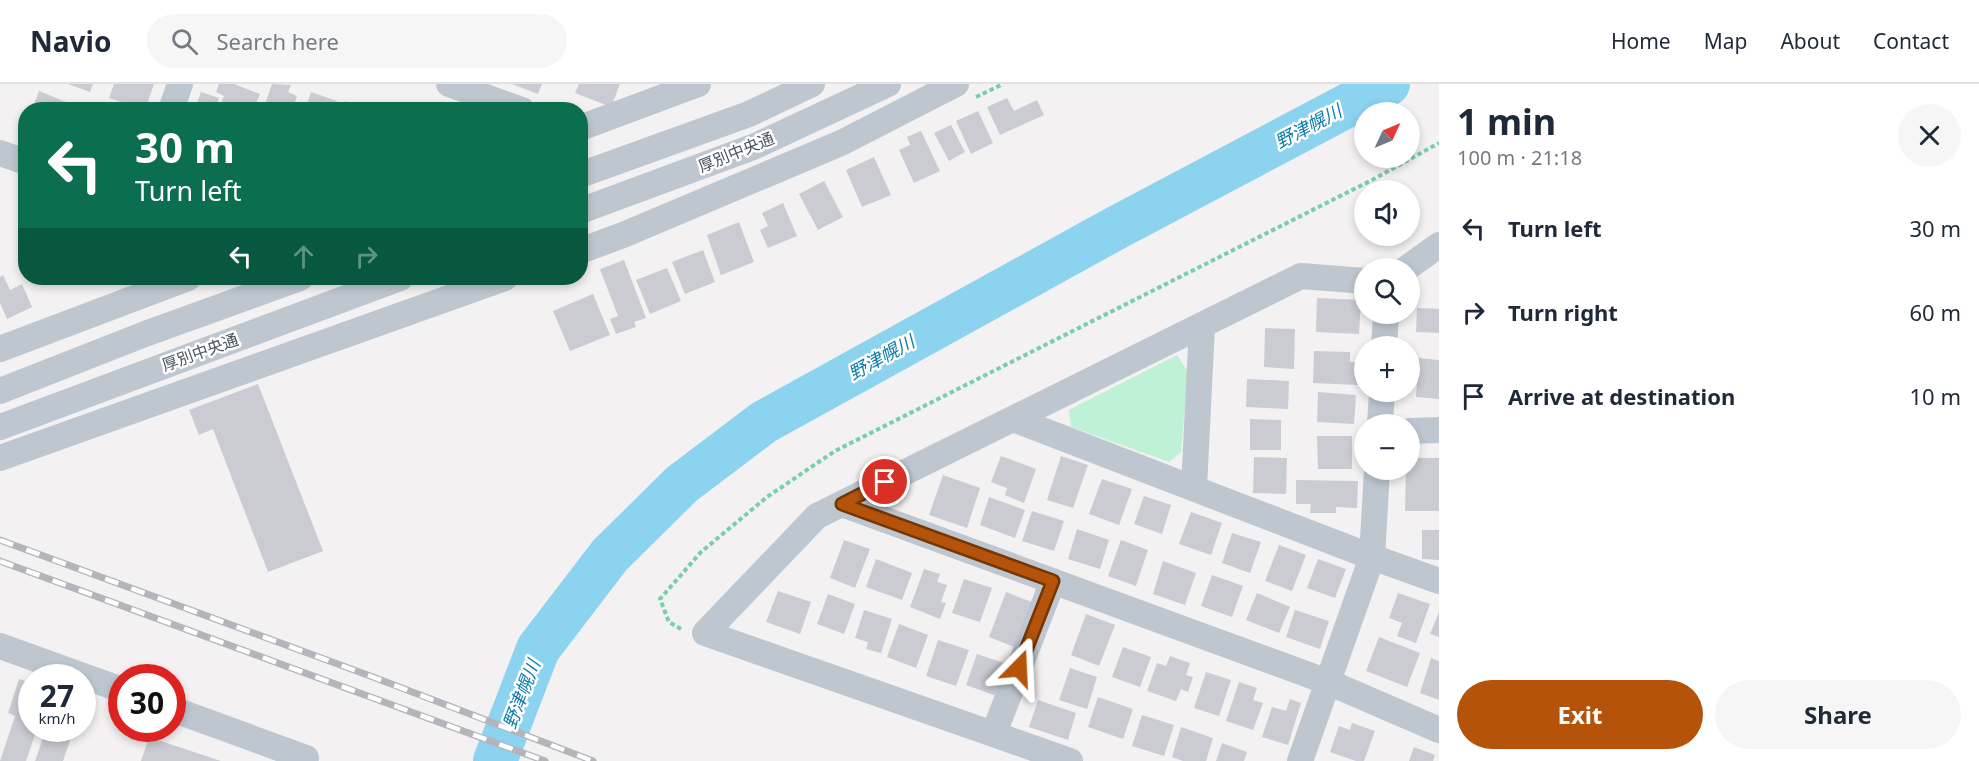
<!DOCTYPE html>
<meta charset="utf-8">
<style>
body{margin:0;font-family:"Noto Sans","Noto Sans JP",sans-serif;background:#f6f6f7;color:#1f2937;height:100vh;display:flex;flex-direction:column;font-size:22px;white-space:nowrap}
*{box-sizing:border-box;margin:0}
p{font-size:20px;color:#747a83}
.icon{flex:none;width:33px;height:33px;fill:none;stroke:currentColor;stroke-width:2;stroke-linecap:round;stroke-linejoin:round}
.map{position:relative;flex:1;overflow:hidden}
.panel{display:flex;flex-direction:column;background:#fff;width:540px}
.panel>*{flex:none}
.top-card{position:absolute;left:18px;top:18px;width:570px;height:183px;border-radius:24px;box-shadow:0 3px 9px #0003;background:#0b6e4f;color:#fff;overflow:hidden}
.needle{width:39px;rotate:46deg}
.tools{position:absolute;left:1354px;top:18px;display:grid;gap:12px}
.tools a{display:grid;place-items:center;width:66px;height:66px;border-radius:50%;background:#fff;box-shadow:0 3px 9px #0003;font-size:30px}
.speed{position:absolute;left:18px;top:580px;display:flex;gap:12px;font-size:30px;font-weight:700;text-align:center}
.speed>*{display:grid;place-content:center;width:78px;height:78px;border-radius:50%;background:#fff;box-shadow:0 3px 9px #0003;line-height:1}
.speed small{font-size:15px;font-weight:400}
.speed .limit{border:9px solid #d22;background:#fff;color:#111}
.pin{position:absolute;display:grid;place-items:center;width:51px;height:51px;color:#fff;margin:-26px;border:3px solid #fff;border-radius:50%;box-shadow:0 2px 6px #0007}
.me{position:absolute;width:66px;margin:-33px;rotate:21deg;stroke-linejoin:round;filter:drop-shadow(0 0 4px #0008)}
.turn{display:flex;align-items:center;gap:21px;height:126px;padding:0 18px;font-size:27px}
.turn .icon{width:78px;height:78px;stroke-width:2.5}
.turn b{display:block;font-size:42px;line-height:51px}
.lanes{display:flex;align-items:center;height:57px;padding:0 18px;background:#0003;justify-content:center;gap:30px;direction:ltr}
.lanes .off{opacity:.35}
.round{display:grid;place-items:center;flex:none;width:63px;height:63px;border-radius:32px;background:#f6f6f7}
.headline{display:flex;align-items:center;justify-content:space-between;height:102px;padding:0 18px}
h1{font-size:36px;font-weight:700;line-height:45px}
.cta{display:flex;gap:12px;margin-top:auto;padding:12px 18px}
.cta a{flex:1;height:69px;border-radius:36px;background:#b45309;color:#fff;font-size:24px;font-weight:700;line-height:69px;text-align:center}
.cta a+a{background:#f6f6f7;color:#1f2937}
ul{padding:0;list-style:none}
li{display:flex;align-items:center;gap:18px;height:84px;padding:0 18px}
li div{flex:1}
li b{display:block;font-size:22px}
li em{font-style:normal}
header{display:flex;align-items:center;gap:36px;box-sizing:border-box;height:84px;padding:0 30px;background:#fff;border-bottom:2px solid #e0e1e3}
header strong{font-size:28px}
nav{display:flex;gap:33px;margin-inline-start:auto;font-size:21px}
.search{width:420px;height:54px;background:#f6f6f7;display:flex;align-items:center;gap:15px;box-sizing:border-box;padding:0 21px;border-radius:33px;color:#747a83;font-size:22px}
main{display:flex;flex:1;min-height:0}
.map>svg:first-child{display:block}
.green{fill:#bff1d6}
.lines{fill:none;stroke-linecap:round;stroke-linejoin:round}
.river{stroke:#8bd3ef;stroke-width:44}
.building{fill:#cbccd3}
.path{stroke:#76d0aa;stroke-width:4;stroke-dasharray:4.5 3;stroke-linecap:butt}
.minor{stroke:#bec7d0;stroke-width:26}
.rail-casing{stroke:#b3b5bb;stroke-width:7}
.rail{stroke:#fff;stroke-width:4.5;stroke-dasharray:14;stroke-linecap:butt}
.route-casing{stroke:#753606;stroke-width:15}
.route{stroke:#b45309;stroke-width:10}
.labels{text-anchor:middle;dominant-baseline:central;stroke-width:5;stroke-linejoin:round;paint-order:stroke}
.street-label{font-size:16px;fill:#48525f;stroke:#fff}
.water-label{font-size:18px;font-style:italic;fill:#087caa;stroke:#fff}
</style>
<header>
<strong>Navio</strong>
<div class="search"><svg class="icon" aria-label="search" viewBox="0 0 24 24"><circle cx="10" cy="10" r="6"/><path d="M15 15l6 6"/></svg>Search here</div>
<nav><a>Home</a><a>Map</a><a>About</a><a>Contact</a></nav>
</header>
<main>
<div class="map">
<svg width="1439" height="677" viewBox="0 0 1439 677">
<rect width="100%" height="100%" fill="#f3f1f1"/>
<path class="green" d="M 1177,271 L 1188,288 L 1181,368 L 1169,378 L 1071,343 L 1069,326 Z"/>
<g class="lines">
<path class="river" d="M 495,677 L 538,565 L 610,471 L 682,400 L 764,338 L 1114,145 L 1388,0"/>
</g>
<path class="building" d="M 68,0 L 93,0 L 90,8 Z
M 114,0 L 154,0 L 145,26 L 109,14 Z
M 219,0 L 234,0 L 260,10 L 253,26 L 219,26 L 224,12 L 216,8 Z
M 272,0 L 291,1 L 288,8 L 297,12 L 292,26 L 263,26 Z
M 512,0 L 542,0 L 538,10 Z
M 579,0 L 620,0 L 611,23 L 575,9 Z
M 39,7 L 71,20 L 69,26 L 32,26 Z
M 201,8 L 219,14 L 215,26 L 195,25 Z
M 311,8 L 337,17 L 333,26 L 305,26 Z
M 1007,14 L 1014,27 L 1037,16 L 1044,31 L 1000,51 L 987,23 Z
M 345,17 L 367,25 L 367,26 L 342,26 Z
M 978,27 L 993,59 L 971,70 L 956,37 Z
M 951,41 L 965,68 L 949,77 L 934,49 Z
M 921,47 L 940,87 L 914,99 L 899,66 L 910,61 L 907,53 Z
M 874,73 L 891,111 L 862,123 L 846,86 Z
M 824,97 L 843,133 L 818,146 L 799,110 Z
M 783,119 L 797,152 L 768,164 L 760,146 L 768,142 L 762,129 Z
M 739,138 L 754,178 L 721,191 L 707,151 Z
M 703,166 L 715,198 L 685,210 L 672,178 Z
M 624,176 L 646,234 L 634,238 L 636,243 L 616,250 L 610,235 L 618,232 L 600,185 Z
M 667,184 L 681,217 L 650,230 L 636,196 Z
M 3,191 L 10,206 L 22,200 L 32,223 L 7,235 L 0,219 L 0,193 Z
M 593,210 L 610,251 L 570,267 L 553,227 Z
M 1317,214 L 1361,216 L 1359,250 L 1316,248 Z
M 1417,224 L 1439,225 L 1439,249 L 1416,248 Z
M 1265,244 L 1295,245 L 1294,285 L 1264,283 Z
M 1314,267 L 1350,268 L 1350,278 L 1359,278 L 1358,301 L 1313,299 Z
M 1419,274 L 1439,276 L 1439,315 L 1416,313 Z
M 1247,295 L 1289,297 L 1288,325 L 1246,323 Z
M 258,300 L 323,467 L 268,488 L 213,345 L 199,351 L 189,326 Z
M 1318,308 L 1356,311 L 1354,340 L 1317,338 Z
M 1250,335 L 1281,336 L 1281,366 L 1250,366 Z
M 1317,352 L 1352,352 L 1352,385 L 1318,385 Z
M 1001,372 L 1036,385 L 1024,419 L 1005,411 L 1007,404 L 991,398 Z
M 1061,372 L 1088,381 L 1073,424 L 1047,416 Z
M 1254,373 L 1287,374 L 1286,410 L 1253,409 Z
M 1410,374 L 1439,374 L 1439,427 L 1405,427 L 1406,386 L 1410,386 Z
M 943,391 L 980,404 L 967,444 L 929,431 Z
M 1102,395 L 1132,405 L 1119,441 L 1089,430 Z
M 1296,396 L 1358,397 L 1357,424 L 1336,423 L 1336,429 L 1310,429 L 1311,420 L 1296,420 Z
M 1144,412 L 1171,421 L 1162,450 L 1134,440 Z
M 989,413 L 1025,426 L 1015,454 L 980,441 Z
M 1032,427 L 1064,437 L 1054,467 L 1022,457 Z
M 1191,428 L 1222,439 L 1211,471 L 1179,460 Z
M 1077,445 L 1109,456 L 1100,485 L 1068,475 Z
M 1422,446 L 1439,446 L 1439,476 L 1422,475 Z
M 1232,449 L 1261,458 L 1250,489 L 1222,479 Z
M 844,456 L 870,465 L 855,504 L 830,494 Z
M 1121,456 L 1148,466 L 1136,502 L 1108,492 Z
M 1279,461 L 1306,471 L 1292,507 L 1265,497 Z
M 876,475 L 912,489 L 902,516 L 866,503 Z
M 1318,475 L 1346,485 L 1335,514 L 1307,504 Z
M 1163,477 L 1196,489 L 1185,521 L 1153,510 Z
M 924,485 L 940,490 L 937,498 L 947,501 L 941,518 L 946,519 L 940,535 L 910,523 Z
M 1212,491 L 1243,502 L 1232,533 L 1201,522 Z
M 964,495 L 992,504 L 980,538 L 952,529 Z
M 778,507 L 811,518 L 800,550 L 766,538 Z
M 1006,508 L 1034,519 L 1017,564 L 989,553 Z
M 1257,509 L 1290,523 L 1279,549 L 1246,536 Z
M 1398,509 L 1430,520 L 1416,559 L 1397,552 L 1402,539 L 1389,534 Z
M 828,510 L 855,520 L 844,550 L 817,540 Z
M 864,526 L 892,535 L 881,569 L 866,565 L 868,558 L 855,554 Z
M 1295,526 L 1329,537 L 1320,565 L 1286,553 Z
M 1439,528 L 1439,553 L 1430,550 Z
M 1086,530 L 1115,541 L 1099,582 L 1071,571 Z
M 899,540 L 928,551 L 916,584 L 887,573 Z
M 1379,553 L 1420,569 L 1407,603 L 1366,587 Z
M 938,556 L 969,566 L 956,602 L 926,592 Z
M 1123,563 L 1151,573 L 1140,603 L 1112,593 Z
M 977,570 L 1010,581 L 999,613 L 966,601 Z
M 1170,572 L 1190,579 L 1186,591 L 1193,593 L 1188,608 L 1181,605 L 1176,617 L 1147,607 L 1157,579 L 1166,582 Z
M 1431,574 L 1439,577 L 1439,616 L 1420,609 Z
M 1070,584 L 1097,593 L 1087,625 L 1059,616 Z
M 1206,588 L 1231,596 L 1219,632 L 1194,624 Z
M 19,595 L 32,599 L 32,645 L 37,645 L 26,677 L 0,677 L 15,632 L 8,629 Z
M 1239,598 L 1257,604 L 1253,616 L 1263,619 L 1253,646 L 1226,637 Z
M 1098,613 L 1133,625 L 1123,655 L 1088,643 Z
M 1290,615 L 1301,619 L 1288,661 L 1262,653 L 1272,623 L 1286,627 Z
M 1038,616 L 1076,629 L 1068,656 L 1029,643 Z
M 1142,631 L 1174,641 L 1164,672 L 1132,662 Z
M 1352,639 L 1375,647 L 1364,677 L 1356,677 L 1330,668 L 1339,642 L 1350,646 Z
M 1181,643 L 1213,654 L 1206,677 L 1183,677 L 1172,673 Z
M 46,645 L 74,645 L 63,677 L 35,677 Z
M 149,653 L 221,677 L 141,677 Z
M 1222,659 L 1247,668 L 1244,677 L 1216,677 Z
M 1414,663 L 1435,671 L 1433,677 L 1409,677 Z"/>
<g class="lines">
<path class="path" d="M 976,13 L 1003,0
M 681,545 L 669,538 L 660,515 L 701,468 L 767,413 L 835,367 L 1372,96 L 1439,59"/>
<path class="minor" d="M 449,0 L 522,26
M 171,26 L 180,0
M 580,44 L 698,0
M 0,69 L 26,78
M 580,91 L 749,30 L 812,0
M 580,127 L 753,63 L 888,0
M 580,167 L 623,151 L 841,59 L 956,0
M 1407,184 L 1439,161
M 1384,262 L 1386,230
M 0,265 L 188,194
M 0,307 L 145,250 L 300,194
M 1013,335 L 1372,473 L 1439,497
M 1380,340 L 1382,308
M 0,343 L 400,194
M 1410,347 L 1439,346
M 0,374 L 505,194
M 1194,404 L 1202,241
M 842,420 L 1328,598 L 1439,646
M 0,562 L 122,606
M 172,625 L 306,674 L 305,677
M 994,649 L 1053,497
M 1070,677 L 705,549 L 817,432 L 1301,192 L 1365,197
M 1300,677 L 1372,473 L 1377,386"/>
<defs>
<path id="rail" d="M 0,456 L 373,593 L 593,677
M 0,477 L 545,677"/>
</defs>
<use href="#rail" class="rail-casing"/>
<use href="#rail" class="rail"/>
</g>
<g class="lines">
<defs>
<path id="route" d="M 885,398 L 842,420 L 1053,497 L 1019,584"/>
</defs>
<use href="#route" class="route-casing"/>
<use href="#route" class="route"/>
</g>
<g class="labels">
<g class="street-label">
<text transform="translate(736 68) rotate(-22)">厚別中央通</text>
<text transform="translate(200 268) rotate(-20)">厚別中央通</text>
</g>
<g class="water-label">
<text transform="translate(1308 42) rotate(-28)">野津幌川</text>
<text transform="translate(881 273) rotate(-29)">野津幌川</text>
<text transform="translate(521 610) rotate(-69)">野津幌川</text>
</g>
</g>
</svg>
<div class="tools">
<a><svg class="needle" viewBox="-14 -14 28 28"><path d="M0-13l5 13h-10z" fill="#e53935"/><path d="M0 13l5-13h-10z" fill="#747a83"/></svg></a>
<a><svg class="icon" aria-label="sound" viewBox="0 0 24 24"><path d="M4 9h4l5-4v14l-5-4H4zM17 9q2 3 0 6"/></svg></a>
<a><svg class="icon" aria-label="search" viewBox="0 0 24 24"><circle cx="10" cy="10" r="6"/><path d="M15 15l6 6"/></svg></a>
<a>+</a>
<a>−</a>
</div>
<div class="speed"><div>27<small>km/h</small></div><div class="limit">30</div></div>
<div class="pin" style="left:885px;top:398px;background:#d93025"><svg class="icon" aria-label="arrive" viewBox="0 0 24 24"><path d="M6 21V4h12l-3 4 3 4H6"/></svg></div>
<svg class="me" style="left:1019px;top:584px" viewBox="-20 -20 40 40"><path d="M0-17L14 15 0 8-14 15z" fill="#b45309" stroke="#fff" stroke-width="4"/></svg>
<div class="top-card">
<div class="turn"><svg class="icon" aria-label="left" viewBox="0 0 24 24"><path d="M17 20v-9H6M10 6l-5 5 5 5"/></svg><div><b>30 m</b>Turn left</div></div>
<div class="lanes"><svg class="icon" aria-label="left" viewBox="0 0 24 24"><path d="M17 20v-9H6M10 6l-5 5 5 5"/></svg><svg class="icon off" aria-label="ahead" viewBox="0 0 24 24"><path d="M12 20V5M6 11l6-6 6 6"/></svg><svg class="icon off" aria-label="right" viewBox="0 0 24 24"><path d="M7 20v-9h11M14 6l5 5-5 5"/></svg></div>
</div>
</div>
<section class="panel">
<div class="headline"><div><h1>1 min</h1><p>100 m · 21:18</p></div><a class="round"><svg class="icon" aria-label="close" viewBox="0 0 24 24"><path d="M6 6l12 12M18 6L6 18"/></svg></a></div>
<ul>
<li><svg class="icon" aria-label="left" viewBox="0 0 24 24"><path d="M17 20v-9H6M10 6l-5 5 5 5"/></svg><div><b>Turn left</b></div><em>30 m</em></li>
<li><svg class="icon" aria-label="right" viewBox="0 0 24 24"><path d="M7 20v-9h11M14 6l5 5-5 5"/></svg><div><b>Turn right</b></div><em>60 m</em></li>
<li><svg class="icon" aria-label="arrive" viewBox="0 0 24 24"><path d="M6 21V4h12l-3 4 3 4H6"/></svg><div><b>Arrive at destination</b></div><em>10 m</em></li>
</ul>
<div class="cta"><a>Exit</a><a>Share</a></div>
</section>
</main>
